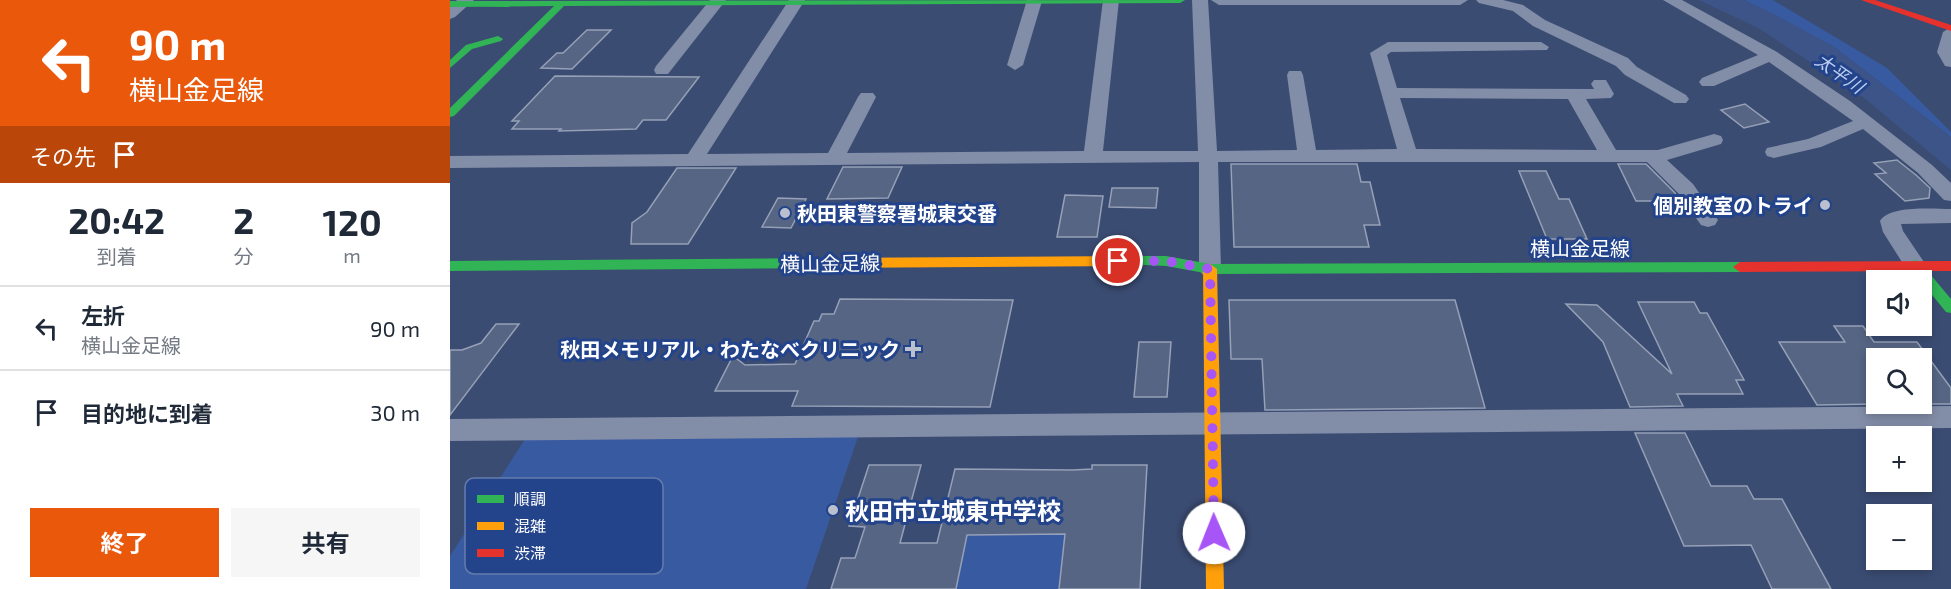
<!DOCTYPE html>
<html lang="ja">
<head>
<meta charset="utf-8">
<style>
  body { margin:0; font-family:"Exo 2","Noto Sans JP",sans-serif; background:#f6f6f7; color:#1f2937; height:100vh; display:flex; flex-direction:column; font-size:22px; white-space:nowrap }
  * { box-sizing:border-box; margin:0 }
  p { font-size:20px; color:#747a83 }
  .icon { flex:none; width:33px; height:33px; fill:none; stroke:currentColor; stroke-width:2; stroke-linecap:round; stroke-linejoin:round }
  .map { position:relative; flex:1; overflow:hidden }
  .drawer { display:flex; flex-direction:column; background:#fff; width:450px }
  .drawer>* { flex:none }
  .hud { background:#ea580c; color:#fff; overflow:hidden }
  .buttons { position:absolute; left:1416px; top:270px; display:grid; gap:12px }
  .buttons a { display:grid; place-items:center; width:66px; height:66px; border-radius:0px; background:#fff; box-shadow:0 3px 9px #0003; font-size:30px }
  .pin { position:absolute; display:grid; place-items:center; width:51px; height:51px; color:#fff; margin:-26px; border:3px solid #fff; border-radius:50%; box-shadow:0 2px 6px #0007 }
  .me { position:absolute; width:66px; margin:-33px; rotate:359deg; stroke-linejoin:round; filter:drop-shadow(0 0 4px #0008) }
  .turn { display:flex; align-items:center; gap:21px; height:126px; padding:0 30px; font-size:27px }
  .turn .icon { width:78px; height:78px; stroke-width:2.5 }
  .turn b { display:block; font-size:42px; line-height:51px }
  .then { display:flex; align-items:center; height:57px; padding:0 30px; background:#0003; gap:12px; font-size:22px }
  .eta { display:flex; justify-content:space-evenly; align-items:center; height:102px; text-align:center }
  .eta b { font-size:36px; font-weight:700; line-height:42px }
  .button { display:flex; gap:12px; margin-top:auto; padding:12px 30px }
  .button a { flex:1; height:69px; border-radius:0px; background:#ea580c; color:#fff; font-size:24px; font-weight:700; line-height:69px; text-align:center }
  .button a+a { background:#f6f6f7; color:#1f2937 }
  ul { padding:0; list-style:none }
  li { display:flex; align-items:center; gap:18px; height:84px; padding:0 30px; border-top:2px solid #e0e1e3 }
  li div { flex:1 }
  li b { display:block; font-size:22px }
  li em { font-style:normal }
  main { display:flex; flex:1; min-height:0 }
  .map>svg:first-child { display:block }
  .green { fill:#385aa1 }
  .water { fill:#3c5487 }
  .building { fill:#566584; stroke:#96a0b6; stroke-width:1.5 }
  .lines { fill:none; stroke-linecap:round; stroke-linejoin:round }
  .street { fill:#828da7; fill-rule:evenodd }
  .fast { fill:#30b455; fill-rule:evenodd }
  .slow { fill:#ff9f0a; fill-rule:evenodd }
  .jam { fill:#e5322d; fill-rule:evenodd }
  .route { stroke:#a855f7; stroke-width:10; stroke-dasharray:0 18 }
  .poi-dot { fill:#bac0ce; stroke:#23448b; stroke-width:2 }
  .labels { text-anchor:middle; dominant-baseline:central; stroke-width:6; stroke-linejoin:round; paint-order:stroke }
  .far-water-label { font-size:18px; font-style:italic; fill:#bccff2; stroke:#23448b }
  .poi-label { font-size:20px; font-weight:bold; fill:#fff; stroke:#23448b; text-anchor:end }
  .street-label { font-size:20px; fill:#fff; stroke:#23448b }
  .near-poi-label { font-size:24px; font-weight:bold; fill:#fff; stroke:#23448b; text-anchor:start }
  .key { fill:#23448b; stroke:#657cae; stroke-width:1.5 }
  .key-label { font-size:16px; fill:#fff }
</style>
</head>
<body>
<main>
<section class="drawer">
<div class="hud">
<div class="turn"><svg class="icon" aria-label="left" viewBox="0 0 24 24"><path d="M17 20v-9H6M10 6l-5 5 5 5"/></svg><div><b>90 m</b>横山金足線</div></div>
<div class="then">その先<svg class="icon" aria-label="arrive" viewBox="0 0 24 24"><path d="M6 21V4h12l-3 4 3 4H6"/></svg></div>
</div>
<div class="eta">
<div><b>20:42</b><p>到着</p></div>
<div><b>2</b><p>分</p></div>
<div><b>120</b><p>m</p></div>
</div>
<ul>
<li><svg class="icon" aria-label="left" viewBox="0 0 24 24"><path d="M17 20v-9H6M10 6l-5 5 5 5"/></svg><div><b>左折</b><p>横山金足線</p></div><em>90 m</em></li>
<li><svg class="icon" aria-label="arrive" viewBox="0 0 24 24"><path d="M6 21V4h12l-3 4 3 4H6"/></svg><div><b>目的地に到着</b></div><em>30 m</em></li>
</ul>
<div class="button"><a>終了</a><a>共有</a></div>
</section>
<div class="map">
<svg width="1501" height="589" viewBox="0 0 1501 589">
  <rect width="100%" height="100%" fill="#3b4c73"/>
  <g class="green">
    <path d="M1294,0H1323L1437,68L1501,132V137L1384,47Z"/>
    <path d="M409,434L356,589H0V556L77,436Z"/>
    <path d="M615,534L609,589H506L512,559L509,535Z"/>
  </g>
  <path class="water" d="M1249,0H1294L1322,13L1384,47L1501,137V170L1413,97L1310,29Z"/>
  <g class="building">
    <path d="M137,30H161L122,69L91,68L107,53H113Z"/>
    <path d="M105,76L249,77L216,120H193L186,129L109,131L111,129H62L69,121H62Z"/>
    <path d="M1295,104L1319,122L1294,128L1271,110Z"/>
    <path d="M1447,160L1466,175L1480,188L1479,198L1455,201L1425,174L1436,173L1424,163Z"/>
    <path d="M781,164H907L911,182H920L930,225H914L919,247H784Z"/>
    <path d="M1168,164H1196L1225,193L1229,201H1221L1224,207L1205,206L1202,201H1186Z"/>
    <path d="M393,167H452L438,198L377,199Z"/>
    <path d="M227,168H286L238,244H181L182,223L197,212Z"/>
    <path d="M1069,171H1096L1109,199H1119L1137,239H1097Z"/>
    <path d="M662,188H708L706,208L659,207Z"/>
    <path d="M615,195L653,196L647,237H607Z"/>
    <path d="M328,198L356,199L341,228L312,227Z"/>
    <path d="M390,299L563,300L540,407L342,406L348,391H265L283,356L295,365L345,364L364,321H369L372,314H384Z"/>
    <path d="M779,300H1005L1035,408L815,410L812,359H781Z"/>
    <path d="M1188,302H1244L1250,313H1257L1294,380H1286L1293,394H1227L1233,406L1180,407L1153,342L1116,304L1147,305L1222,374Z"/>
    <path d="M46,324H69L0,415V350H12L31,343Z"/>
    <path d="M1384,326H1413L1424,342H1467L1501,388V404H1472V358H1426V404L1367,405L1329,342H1395Z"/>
    <path d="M689,342H721L717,397H684Z"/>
    <path d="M1185,433H1235L1261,486H1297L1304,499H1332L1381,589H1322L1301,545L1234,546Z"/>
    <path d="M419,465H471L450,543H487L505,469L623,470L642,469V465H697L690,589H609L615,534L517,535L506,589H381L391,558H405L415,527L399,526Z"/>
  </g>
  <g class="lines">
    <g class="street">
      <path d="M7,0H24L5,17L0,19V6Z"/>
      <path d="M260,0H276L218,74H206L204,70L206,66Z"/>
      <path d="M339,0H355L257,154L378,153L408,97L411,93H423L426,97L397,153L634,151L653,0H669L653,151H748L742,0H758L767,151L847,150L837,75L839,71H851L853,75L866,150L947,149L920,53L938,42H1091L1099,47L1097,50L941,52L937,55L947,88L1144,89L1141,84L1144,80H1156L1164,94L1161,98L1136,99L1166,150H1208L1264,134L1271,136L1273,140L1271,144L1217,160L1243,184L1268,220L1265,225L1258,227L1251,225L1229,194L1197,162H768L771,269L768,274L760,277L752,274L749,269V162L0,168V156L238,154ZM950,98L1118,99L1147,150L966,149Z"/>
      <path d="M577,0L592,1L573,65L565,70L557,65Z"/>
      <path d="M761,0H1018L1010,5H769Z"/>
      <path d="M1026,0H1053L1073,5L1095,20L1178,58L1187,67L1236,95L1239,99L1236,103H1224L1175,75L1166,66L1083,26L1063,11L1029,3Z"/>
      <path d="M1213,0H1232L1327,52L1400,101L1482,165L1501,183V201L1494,200L1468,173L1413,129L1371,147L1324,158L1317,156L1315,152L1317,148L1358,139L1403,121L1319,62L1264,86H1252L1249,82L1252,78L1308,55Z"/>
      <path d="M1501,27V67L1495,66L1487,52L1493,32Z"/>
      <path d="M1501,209V223L1451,224L1453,231L1476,265L1473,270L1465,273L1457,270L1433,232L1430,221C1440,205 1483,209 1501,209Z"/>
      <path d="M1501,406V428L0,441V419Z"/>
    </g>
    <g class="fast">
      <path d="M735,0L730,3L114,6L4,116L0,117V108L104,6L0,7V1Z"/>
      <path d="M48,36L53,39L51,41L22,49L0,68V60L16,45Z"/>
      <path d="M680,256H716L760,264L1290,262L1297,267L1290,272L760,274L716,266L675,264L674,261L675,258Z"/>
      <path d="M371,258L378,263L371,268L0,271V261Z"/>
      <path d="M1465,260L1470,262L1501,299V313L1496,312L1460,268L1458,265L1460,262Z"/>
    </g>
    <g class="slow">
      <path d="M680,256L686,261L680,266L371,268L364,263L371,258Z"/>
      <path d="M760,264L767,269L774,589H756L753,269Z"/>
    </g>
    <g class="jam">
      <path d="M1411,0H1425L1501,25V31Z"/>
      <path d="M1501,261V271L1290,272L1283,267L1290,262Z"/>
    </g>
  </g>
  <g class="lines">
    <path class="route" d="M668,261H716L760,269L764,533"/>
  </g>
  <g class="poi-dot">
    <circle cx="1375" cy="205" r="6"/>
    <circle cx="335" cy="213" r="6"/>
    <path d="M460 340h6v6h6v6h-6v6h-6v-6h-6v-6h6z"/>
    <circle cx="383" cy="510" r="6"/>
  </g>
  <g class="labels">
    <g class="far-water-label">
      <text transform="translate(1390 73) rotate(35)">太平川</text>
    </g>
    <g class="poi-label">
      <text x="1363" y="205">個別教室のトライ</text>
      <text x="347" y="213" text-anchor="start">秋田東警察署城東交番</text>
      <text x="450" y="349">秋田メモリアル・わたなべクリニック</text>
    </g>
    <g class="street-label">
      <text x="1130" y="248">横山金足線</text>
      <text transform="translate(380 263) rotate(-1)">横山金足線</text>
    </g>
    <g class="near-poi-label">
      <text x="395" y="510">秋田市立城東中学校</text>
    </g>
  </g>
  <rect x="15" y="478" width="198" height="96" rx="9" class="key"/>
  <rect x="27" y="495" width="27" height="8" fill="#30b455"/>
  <rect x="27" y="522" width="27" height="8" fill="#ff9f0a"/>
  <rect x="27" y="549" width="27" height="8" fill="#e5322d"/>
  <g class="key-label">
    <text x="64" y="505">順調</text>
    <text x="64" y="532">混雑</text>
    <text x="64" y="559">渋滞</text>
  </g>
</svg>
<div class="buttons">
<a><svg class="icon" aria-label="sound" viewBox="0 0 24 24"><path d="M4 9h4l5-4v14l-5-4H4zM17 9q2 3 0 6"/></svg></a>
<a><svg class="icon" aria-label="search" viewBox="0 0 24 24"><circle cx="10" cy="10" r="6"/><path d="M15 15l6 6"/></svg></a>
<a>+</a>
<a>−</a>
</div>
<div class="pin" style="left:668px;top:261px;background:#d93025"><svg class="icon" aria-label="arrive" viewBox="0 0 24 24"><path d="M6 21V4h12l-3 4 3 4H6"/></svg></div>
<svg class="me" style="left:764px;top:533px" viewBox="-20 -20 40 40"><circle r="19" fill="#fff"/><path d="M0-13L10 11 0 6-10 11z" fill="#a855f7"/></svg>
</div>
</main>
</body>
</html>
